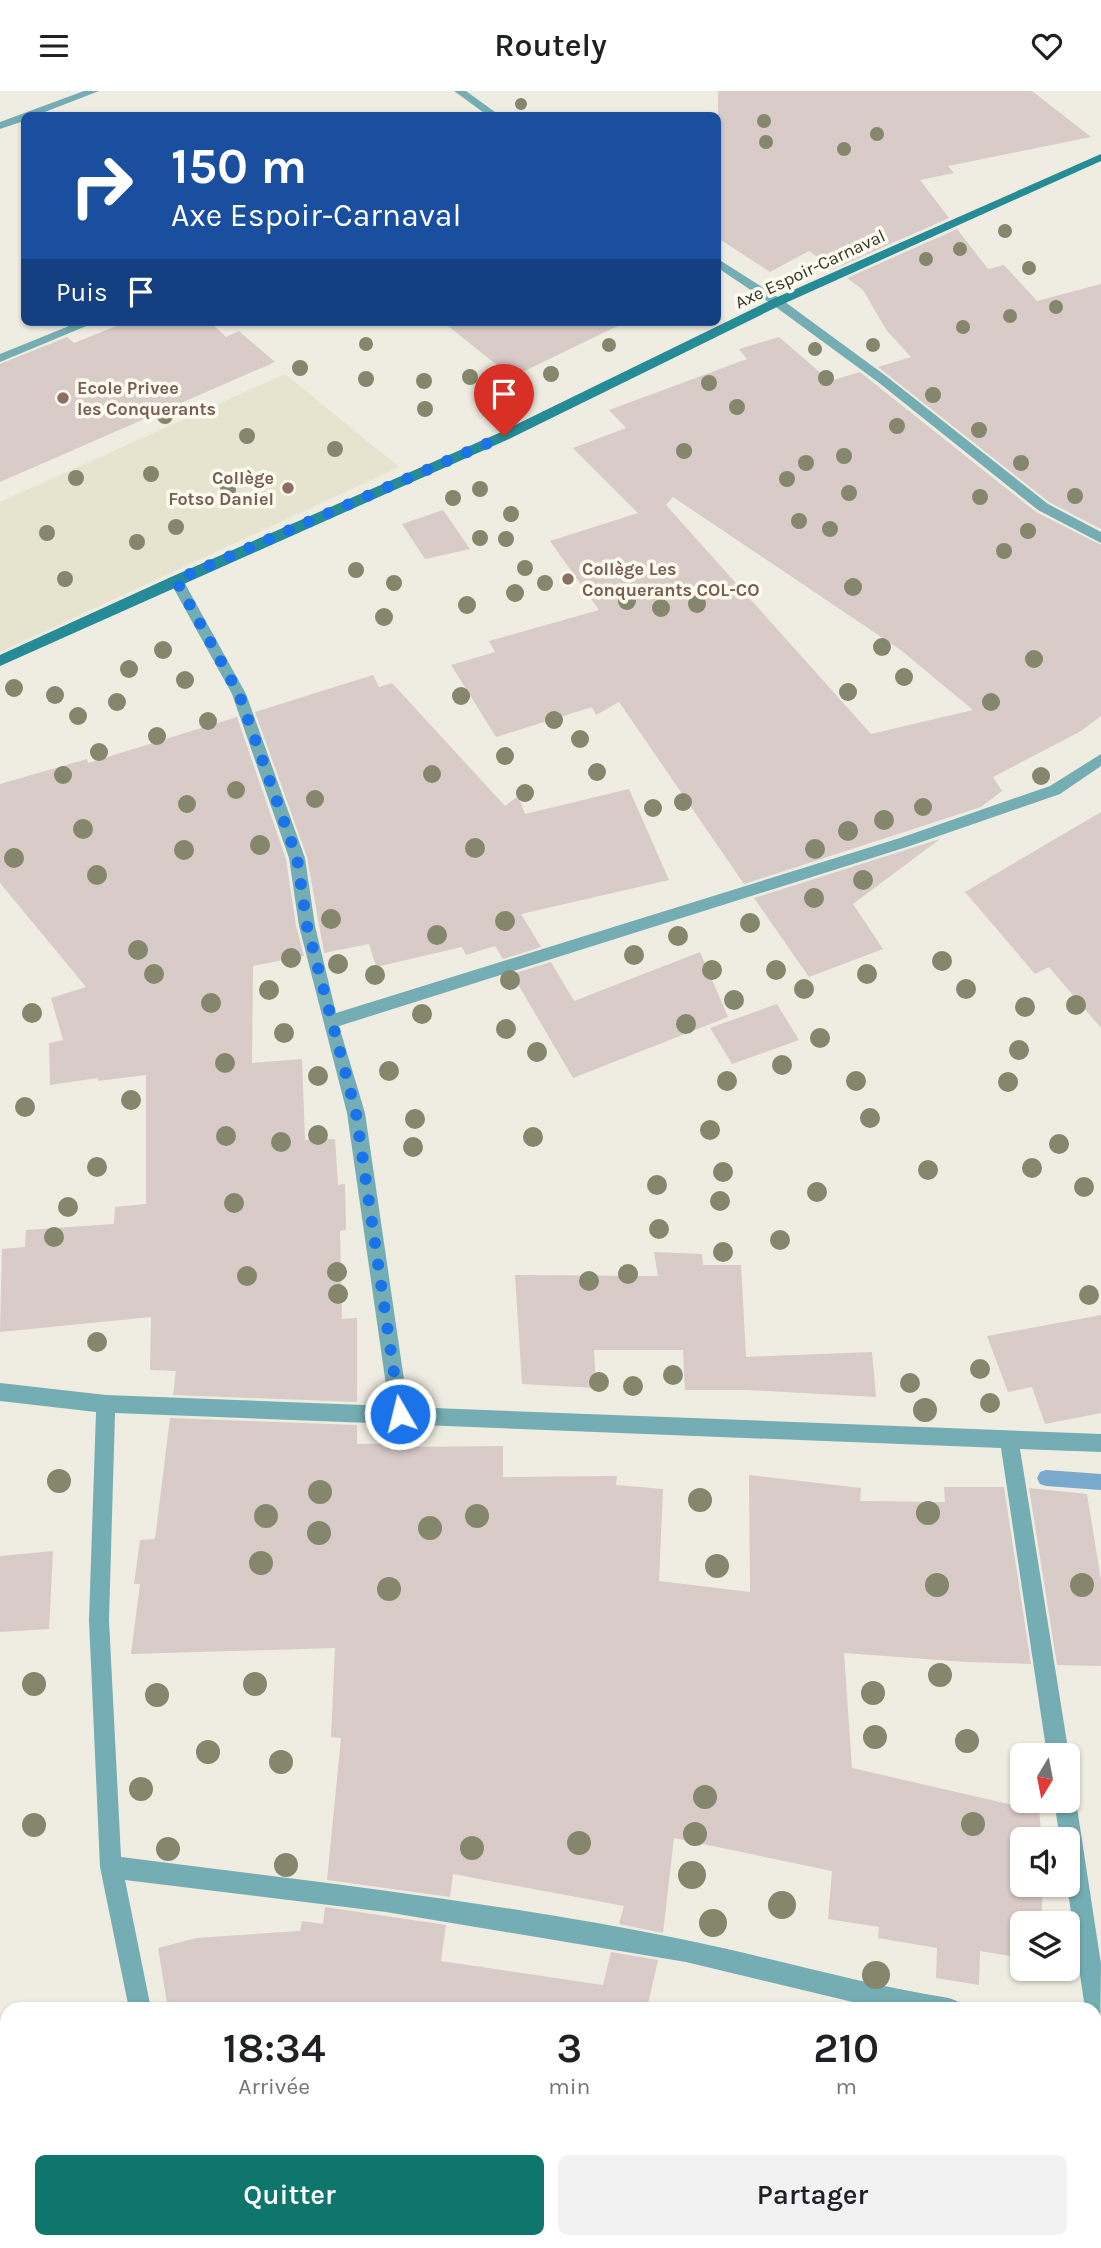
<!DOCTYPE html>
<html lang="fr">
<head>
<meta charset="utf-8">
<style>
  body { margin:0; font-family:Karla,sans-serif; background:#f2f2f2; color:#202124; height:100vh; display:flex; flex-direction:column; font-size:26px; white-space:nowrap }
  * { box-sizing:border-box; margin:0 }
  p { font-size:23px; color:#757577 }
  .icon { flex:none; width:38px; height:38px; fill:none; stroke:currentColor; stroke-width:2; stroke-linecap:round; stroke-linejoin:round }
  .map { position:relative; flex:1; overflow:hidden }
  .panel { position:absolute; left:0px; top:1911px; width:1102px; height:247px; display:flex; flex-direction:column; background:#fff; border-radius:21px 21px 0 0; box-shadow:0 2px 5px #0004 }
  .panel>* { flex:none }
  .top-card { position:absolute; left:21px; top:21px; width:700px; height:214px; border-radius:10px; box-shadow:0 2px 5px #0004; background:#1a4fa0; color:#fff; overflow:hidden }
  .needle { width:46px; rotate:190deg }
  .tools { position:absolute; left:1010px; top:1652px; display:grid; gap:14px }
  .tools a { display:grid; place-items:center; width:70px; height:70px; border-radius:10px; background:#fff; box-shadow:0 2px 5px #0004; font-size:35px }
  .pin { position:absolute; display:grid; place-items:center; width:60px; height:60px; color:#fff; margin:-72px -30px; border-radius:50% 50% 50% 0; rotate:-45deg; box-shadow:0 0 7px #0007 }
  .pin .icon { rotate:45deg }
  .me { position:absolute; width:77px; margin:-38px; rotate:352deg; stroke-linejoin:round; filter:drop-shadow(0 0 5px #0008) }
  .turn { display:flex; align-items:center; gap:24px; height:147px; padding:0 35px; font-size:32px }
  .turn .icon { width:91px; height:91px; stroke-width:2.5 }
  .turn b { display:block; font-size:49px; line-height:60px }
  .then { display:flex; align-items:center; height:66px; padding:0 35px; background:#0003; gap:14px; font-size:26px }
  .eta { display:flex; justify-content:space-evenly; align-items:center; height:119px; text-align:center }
  .eta b { font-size:42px; font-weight:600; line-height:49px }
  .button { display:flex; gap:14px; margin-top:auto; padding:14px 35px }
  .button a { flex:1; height:80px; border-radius:10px; background:#0f766e; color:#fff; font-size:28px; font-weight:600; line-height:80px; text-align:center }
  .button a+a { background:#f2f2f2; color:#202124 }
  header { display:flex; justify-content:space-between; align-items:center; height:91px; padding:0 35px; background:#fff; font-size:32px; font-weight:600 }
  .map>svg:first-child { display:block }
  .built { fill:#e6e3cf }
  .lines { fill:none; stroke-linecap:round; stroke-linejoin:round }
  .stream { fill:#79a9cd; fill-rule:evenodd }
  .building { fill:#d9cbc7; fill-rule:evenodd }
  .street { fill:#74adb3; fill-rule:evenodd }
  .secondary { fill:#258c97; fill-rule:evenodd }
  .tree { fill:#84876b }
  .route { stroke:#1a73e8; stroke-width:12; stroke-dasharray:0 21.6 }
  .education-dot { fill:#8d6e63; stroke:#fdfbee; stroke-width:2.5 }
  .labels { text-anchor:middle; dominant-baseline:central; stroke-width:7; stroke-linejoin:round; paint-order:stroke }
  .far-street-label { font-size:18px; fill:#34332e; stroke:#fdfbee }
  .far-education-label { font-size:18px; font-weight:bold; fill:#785e54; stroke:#fdfbee; text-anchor:start }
</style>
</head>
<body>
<header><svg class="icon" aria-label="menu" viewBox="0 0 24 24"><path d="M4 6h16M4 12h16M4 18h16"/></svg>Routely<svg class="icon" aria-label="heart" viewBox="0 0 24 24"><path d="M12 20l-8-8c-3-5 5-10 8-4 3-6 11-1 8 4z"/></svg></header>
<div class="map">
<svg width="1101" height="2157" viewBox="0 0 1101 2157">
  <rect width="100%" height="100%" fill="#efede1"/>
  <path class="built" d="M285,283L399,376L0,561V411Z"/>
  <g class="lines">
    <path class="stream" d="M1046,1379L1101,1383V1399L1046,1395L1040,1393L1037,1387L1040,1381Z"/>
  </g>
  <g class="building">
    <path d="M718,0H1032L1091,46L948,75L954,82L920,89L949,127L834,178L809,160L770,181L718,147Z"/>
    <path d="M957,138L988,178L1004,174L1037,210L1101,193V438L1049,411L878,276L911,266L887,240L863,199L847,187Z"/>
    <path d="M126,231H210L226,246L239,240L275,271L0,391V273L67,246L74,252Z"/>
    <path d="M443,231H626L512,286Z"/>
    <path d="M779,246L830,290L860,281L1036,421L1101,454V625L1081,640L993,686L1002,700L981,716L744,793L619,611L596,624L592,616L496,646L451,574L495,561L489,550L599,519L550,450L638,422L573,357L626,337L609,319L747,268L739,258ZM673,406L902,560L973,619L871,643L666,414Z"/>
    <path d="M443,419L470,458L425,468L402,433Z"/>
    <path d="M373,584L379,596L392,592L505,715L518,705L525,723L629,698L669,789L521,823L541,856L503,868L495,855L466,864L462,856L376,876L369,853L324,862L307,766L255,621Z"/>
    <path d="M237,626L286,768L296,835L304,865L253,875L252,972L302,968L305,1049L335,1048L338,1094L345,1093L346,1139L340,1140L342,1228L357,1227V1311L173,1304L176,1280L150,1279L151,1226L0,1241L2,1158L25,1156L26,1139L114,1133L115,1116L146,1113V984L98,990V987L50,994L49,952L63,949L51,907L86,896L0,792V693L87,668L88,672Z"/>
    <path d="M1101,721V937L1049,876L1035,883L965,801Z"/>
    <path d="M940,748L853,813L883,858L809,886L754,807Z"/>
    <path d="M700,861L728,926L573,987L512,883L551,871L574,910Z"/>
    <path d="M777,913L799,949L732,973L710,937Z"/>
    <path d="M654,1161L702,1163L703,1174H741L746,1266L872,1261L876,1306L747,1299H685L683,1259H594L596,1297L522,1293L515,1184L658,1185Z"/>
    <path d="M1101,1224V1322L1045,1333L1032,1296L1008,1301L987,1245Z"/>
    <path d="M170,1327L357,1334V1353L408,1352V1356L503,1355V1386L617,1385L616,1394L663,1398L659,1490L750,1501L749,1384L861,1397L860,1410L945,1411L944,1396H1004L1031,1573L966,1571L844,1562L852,1677L1039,1720L1042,1748H1022V1794H1042V1832H1022V1867L980,1860L979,1894L936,1887L937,1857L878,1847L879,1836L828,1828L832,1780L674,1747L663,1842L619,1833L624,1815L453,1783L450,1806L327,1789L341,1647L331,1646L335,1557L131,1563L140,1493H134L140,1449L155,1448Z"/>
    <path d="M1029,1397L1087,1403L1101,1489V1575L1057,1574Z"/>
    <path d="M53,1460L49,1538L0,1541V1465Z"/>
    <path d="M325,1816L446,1834L441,1870L603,1894L611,1861L658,1869L647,1918H168L158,1857L196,1847L300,1840L302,1830L323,1833Z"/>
  </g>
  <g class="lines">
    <g class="street">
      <path d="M84,0H99L37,24H24V30L0,38V31Z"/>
      <path d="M454,0H466L499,24H487Z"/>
      <path d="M718,168L781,208L886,285L1048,413L1101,441V452L1038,419L878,291L773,214L718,177Z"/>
      <path d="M79,231H96L0,271V263Z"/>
      <path d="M176,484L183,489L246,603L305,767L315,835L336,922L900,747L1050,695L1101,663V675L1060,703L910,755L339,935L365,1022L408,1316L1101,1343V1361L1020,1358L1069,1664L1068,1667V1664H1047L1001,1357L115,1322L109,1529L121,1766C309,1790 500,1811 686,1849C774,1867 860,1893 949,1907L957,1910L960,1918H882L686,1871L386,1821L125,1789L151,1918H129L100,1776L89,1529L96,1321L0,1310V1292L106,1304L389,1315L347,1022L299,835L289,767L232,603L169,489Z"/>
      <path d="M1068,1700L1073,1702L1076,1710L1101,1873L1100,1951L1096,1950V1918H1085L1067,1794L1068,1748H1060L1054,1710H1068Z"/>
      <path d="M176,2151H200L201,2157H177Z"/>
    </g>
    <path class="secondary" d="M1101,63V70L781,214L509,348L0,575V564L171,486L499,342L773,208Z"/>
  </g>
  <g class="tree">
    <circle cx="521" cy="13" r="6"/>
    <circle cx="764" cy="30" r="7"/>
    <circle cx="877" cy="43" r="7"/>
    <circle cx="766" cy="51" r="7"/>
    <circle cx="844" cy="58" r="7"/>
    <circle cx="1005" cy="140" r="7"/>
    <circle cx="960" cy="158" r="7"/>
    <circle cx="926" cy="168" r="7"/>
    <circle cx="1029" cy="177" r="7"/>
    <circle cx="1056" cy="216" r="7"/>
    <circle cx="1010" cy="225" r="7"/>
    <circle cx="963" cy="236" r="7"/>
    <circle cx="366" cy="253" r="7"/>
    <circle cx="609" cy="254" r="7"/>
    <circle cx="873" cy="254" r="7"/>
    <circle cx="815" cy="258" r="7"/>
    <circle cx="300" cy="277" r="8"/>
    <circle cx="551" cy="283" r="8"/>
    <circle cx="470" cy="286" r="8"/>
    <circle cx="826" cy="287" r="8"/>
    <circle cx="366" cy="288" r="8"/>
    <circle cx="424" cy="290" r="8"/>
    <circle cx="709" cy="292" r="8"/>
    <circle cx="933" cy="304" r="8"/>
    <circle cx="737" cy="316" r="8"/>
    <circle cx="425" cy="318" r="8"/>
    <circle cx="165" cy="325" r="8"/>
    <circle cx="897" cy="335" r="8"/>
    <circle cx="979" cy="339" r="8"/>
    <circle cx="247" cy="345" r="8"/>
    <circle cx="335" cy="358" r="8"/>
    <circle cx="684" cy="360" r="8"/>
    <circle cx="844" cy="365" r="8"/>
    <circle cx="806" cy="372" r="8"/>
    <circle cx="1021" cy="372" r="8"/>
    <circle cx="151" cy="383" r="8"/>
    <circle cx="76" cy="387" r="8"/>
    <circle cx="787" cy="388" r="8"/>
    <circle cx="480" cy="398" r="8"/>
    <circle cx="228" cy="399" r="8"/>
    <circle cx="849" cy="402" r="8"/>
    <circle cx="1075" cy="405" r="8"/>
    <circle cx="980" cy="406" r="8"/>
    <circle cx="453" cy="407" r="8"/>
    <circle cx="511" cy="423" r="8"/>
    <circle cx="799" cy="430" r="8"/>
    <circle cx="176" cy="436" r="8"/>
    <circle cx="830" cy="438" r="8"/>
    <circle cx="1028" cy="440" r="8"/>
    <circle cx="47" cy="442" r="8"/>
    <circle cx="480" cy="447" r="8"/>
    <circle cx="506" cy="448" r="8"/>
    <circle cx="137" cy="451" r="8"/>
    <circle cx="1004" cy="460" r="8"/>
    <circle cx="525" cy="477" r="8"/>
    <circle cx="356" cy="479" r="8"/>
    <circle cx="65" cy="488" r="8"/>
    <circle cx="394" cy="492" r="8"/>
    <circle cx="545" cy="492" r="8"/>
    <circle cx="853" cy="496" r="9"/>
    <circle cx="515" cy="502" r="9"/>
    <circle cx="627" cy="510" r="9"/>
    <circle cx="697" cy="513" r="9"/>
    <circle cx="467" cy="514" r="9"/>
    <circle cx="661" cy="517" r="9"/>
    <circle cx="384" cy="526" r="9"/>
    <circle cx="882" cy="556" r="9"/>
    <circle cx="163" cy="559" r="9"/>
    <circle cx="1034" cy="568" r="9"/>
    <circle cx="129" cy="578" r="9"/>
    <circle cx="904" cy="586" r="9"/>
    <circle cx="185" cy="589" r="9"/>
    <circle cx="14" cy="597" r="9"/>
    <circle cx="848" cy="601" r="9"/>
    <circle cx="55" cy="604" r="9"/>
    <circle cx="461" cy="605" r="9"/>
    <circle cx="117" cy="611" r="9"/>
    <circle cx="991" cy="611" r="9"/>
    <circle cx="78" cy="625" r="9"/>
    <circle cx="554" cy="629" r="9"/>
    <circle cx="208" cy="630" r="9"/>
    <circle cx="157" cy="645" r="9"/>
    <circle cx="580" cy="648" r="9"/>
    <circle cx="99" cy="661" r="9"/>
    <circle cx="505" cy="665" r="9"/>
    <circle cx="597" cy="681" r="9"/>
    <circle cx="432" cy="683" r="9"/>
    <circle cx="63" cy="684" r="9"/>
    <circle cx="1041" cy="685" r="9"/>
    <circle cx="236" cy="699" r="9"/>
    <circle cx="525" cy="702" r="9"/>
    <circle cx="315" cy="708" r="9"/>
    <circle cx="683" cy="711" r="9"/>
    <circle cx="187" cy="713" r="9"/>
    <circle cx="923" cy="716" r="9"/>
    <circle cx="653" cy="717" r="9"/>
    <circle cx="884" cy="729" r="10"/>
    <circle cx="83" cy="738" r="10"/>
    <circle cx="848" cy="740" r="10"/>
    <circle cx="260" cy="754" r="10"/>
    <circle cx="475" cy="757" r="10"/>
    <circle cx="815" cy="758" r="10"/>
    <circle cx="184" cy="759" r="10"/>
    <circle cx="14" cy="767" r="10"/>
    <circle cx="97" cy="784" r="10"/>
    <circle cx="863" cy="789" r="10"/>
    <circle cx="814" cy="807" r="10"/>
    <circle cx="331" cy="828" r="10"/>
    <circle cx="505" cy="830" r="10"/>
    <circle cx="750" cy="832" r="10"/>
    <circle cx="437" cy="844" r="10"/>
    <circle cx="678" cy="845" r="10"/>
    <circle cx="138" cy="859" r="10"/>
    <circle cx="634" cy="864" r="10"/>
    <circle cx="291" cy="867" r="10"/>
    <circle cx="942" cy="870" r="10"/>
    <circle cx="338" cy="873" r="10"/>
    <circle cx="712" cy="879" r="10"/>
    <circle cx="776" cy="879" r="10"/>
    <circle cx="154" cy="883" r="10"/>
    <circle cx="867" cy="883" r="10"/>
    <circle cx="375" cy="884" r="10"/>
    <circle cx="510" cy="889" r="10"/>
    <circle cx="804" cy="898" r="10"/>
    <circle cx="966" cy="898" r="10"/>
    <circle cx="269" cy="899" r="10"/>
    <circle cx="734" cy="909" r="10"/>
    <circle cx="211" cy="912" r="10"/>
    <circle cx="1076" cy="914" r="10"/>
    <circle cx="1025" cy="916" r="10"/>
    <circle cx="32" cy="922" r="10"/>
    <circle cx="422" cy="923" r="10"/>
    <circle cx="686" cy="933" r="10"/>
    <circle cx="506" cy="938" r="10"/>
    <circle cx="284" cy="942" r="10"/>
    <circle cx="820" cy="947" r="10"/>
    <circle cx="1019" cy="959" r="10"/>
    <circle cx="537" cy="961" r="10"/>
    <circle cx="225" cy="972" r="10"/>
    <circle cx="782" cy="974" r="10"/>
    <circle cx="389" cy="980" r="10"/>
    <circle cx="318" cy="985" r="10"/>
    <circle cx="727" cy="990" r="10"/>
    <circle cx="856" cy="990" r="10"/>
    <circle cx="1008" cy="991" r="10"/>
    <circle cx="131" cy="1009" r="10"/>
    <circle cx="25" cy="1016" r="10"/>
    <circle cx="870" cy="1027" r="10"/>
    <circle cx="415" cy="1028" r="10"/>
    <circle cx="710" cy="1039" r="10"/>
    <circle cx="318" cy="1044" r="10"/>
    <circle cx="226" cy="1045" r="10"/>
    <circle cx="533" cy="1046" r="10"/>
    <circle cx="281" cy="1051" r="10"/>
    <circle cx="1059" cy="1053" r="10"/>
    <circle cx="413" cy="1056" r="10"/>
    <circle cx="97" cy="1076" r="10"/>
    <circle cx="1032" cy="1077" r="10"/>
    <circle cx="928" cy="1079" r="10"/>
    <circle cx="723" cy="1081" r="10"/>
    <circle cx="657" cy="1094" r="10"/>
    <circle cx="1084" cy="1096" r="10"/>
    <circle cx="817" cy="1101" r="10"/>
    <circle cx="720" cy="1110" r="10"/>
    <circle cx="234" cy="1112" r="10"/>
    <circle cx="68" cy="1116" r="10"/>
    <circle cx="659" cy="1138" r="10"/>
    <circle cx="54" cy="1146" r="10"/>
    <circle cx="780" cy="1149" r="10"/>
    <circle cx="723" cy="1161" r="10"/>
    <circle cx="337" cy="1181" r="10"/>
    <circle cx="628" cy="1183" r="10"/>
    <circle cx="247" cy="1185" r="10"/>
    <circle cx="589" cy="1190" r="10"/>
    <circle cx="338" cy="1203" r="10"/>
    <circle cx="1089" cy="1204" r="10"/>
    <circle cx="97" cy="1251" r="10"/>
    <circle cx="980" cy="1278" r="10"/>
    <circle cx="673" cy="1284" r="10"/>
    <circle cx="599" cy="1291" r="10"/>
    <circle cx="910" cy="1292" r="10"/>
    <circle cx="633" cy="1295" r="10"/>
    <circle cx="990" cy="1312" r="10"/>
    <circle cx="925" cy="1319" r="12"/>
    <circle cx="59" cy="1390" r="12"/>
    <circle cx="320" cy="1401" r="12"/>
    <circle cx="700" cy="1409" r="12"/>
    <circle cx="928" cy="1422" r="12"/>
    <circle cx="266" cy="1425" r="12"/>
    <circle cx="477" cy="1425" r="12"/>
    <circle cx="430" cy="1437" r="12"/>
    <circle cx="319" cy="1442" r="12"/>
    <circle cx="261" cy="1472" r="12"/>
    <circle cx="717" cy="1475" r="12"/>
    <circle cx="937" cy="1494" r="12"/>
    <circle cx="1082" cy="1494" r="12"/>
    <circle cx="389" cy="1498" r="12"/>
    <circle cx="940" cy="1584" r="12"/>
    <circle cx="34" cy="1593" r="12"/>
    <circle cx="255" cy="1593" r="12"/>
    <circle cx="873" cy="1602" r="12"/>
    <circle cx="157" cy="1604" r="12"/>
    <circle cx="875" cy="1646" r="12"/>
    <circle cx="967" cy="1650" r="12"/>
    <circle cx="208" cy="1661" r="12"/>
    <circle cx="281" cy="1671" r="12"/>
    <circle cx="141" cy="1698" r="12"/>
    <circle cx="705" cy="1706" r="12"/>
    <circle cx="973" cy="1733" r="12"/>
    <circle cx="34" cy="1734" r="12"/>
    <circle cx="695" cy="1743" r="12"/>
    <circle cx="579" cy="1752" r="12"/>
    <circle cx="472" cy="1757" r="12"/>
    <circle cx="168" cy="1758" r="12"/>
    <circle cx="286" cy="1774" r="12"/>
    <circle cx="692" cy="1784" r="14"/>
    <circle cx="782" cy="1814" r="14"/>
    <circle cx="713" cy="1832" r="14"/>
    <circle cx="876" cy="1884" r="14"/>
  </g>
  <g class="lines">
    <path class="route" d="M400,1323L356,1022L307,835L297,767L239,603L176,489L504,345"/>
  </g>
  <g class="education-dot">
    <circle cx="63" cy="307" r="7"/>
    <circle cx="288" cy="397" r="7"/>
    <circle cx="568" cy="488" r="7"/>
  </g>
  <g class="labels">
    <g class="far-street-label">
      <text transform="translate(810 178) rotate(-25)">Axe Espoir-Carnaval</text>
    </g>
    <g class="far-education-label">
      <text x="77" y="297">Ecole Privee<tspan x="77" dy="21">les Conquerants</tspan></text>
      <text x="274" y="387" text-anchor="end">Collège<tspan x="274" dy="21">Fotso Daniel</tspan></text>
      <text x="582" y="478">Collège Les<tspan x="582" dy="21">Conquerants COL-CO</tspan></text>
    </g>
  </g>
</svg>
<div class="tools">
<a><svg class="needle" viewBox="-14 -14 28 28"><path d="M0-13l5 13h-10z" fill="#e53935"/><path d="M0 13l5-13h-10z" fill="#757577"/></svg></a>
<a><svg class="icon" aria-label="sound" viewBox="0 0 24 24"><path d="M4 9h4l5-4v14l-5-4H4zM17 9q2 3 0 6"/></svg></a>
<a><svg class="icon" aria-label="layers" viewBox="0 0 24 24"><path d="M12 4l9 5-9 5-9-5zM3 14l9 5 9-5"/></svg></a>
</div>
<div class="pin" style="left:504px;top:345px;background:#d93025"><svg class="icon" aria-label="arrive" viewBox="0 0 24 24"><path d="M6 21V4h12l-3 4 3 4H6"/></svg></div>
<svg class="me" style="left:400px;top:1323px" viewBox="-20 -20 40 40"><circle r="17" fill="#1a73e8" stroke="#fff" stroke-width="3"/><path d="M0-11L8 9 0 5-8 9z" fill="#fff"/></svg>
<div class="top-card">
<div class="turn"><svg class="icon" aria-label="right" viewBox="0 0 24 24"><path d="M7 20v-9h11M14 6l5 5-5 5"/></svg><div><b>150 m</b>Axe Espoir-Carnaval</div></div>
<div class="then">Puis<svg class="icon" aria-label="arrive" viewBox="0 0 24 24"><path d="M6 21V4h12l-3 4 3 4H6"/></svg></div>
</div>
<section class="panel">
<div class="eta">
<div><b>18:34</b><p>Arrivée</p></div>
<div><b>3</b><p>min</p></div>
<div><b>210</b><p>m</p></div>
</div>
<div class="button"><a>Quitter</a><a>Partager</a></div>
</section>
</div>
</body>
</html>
